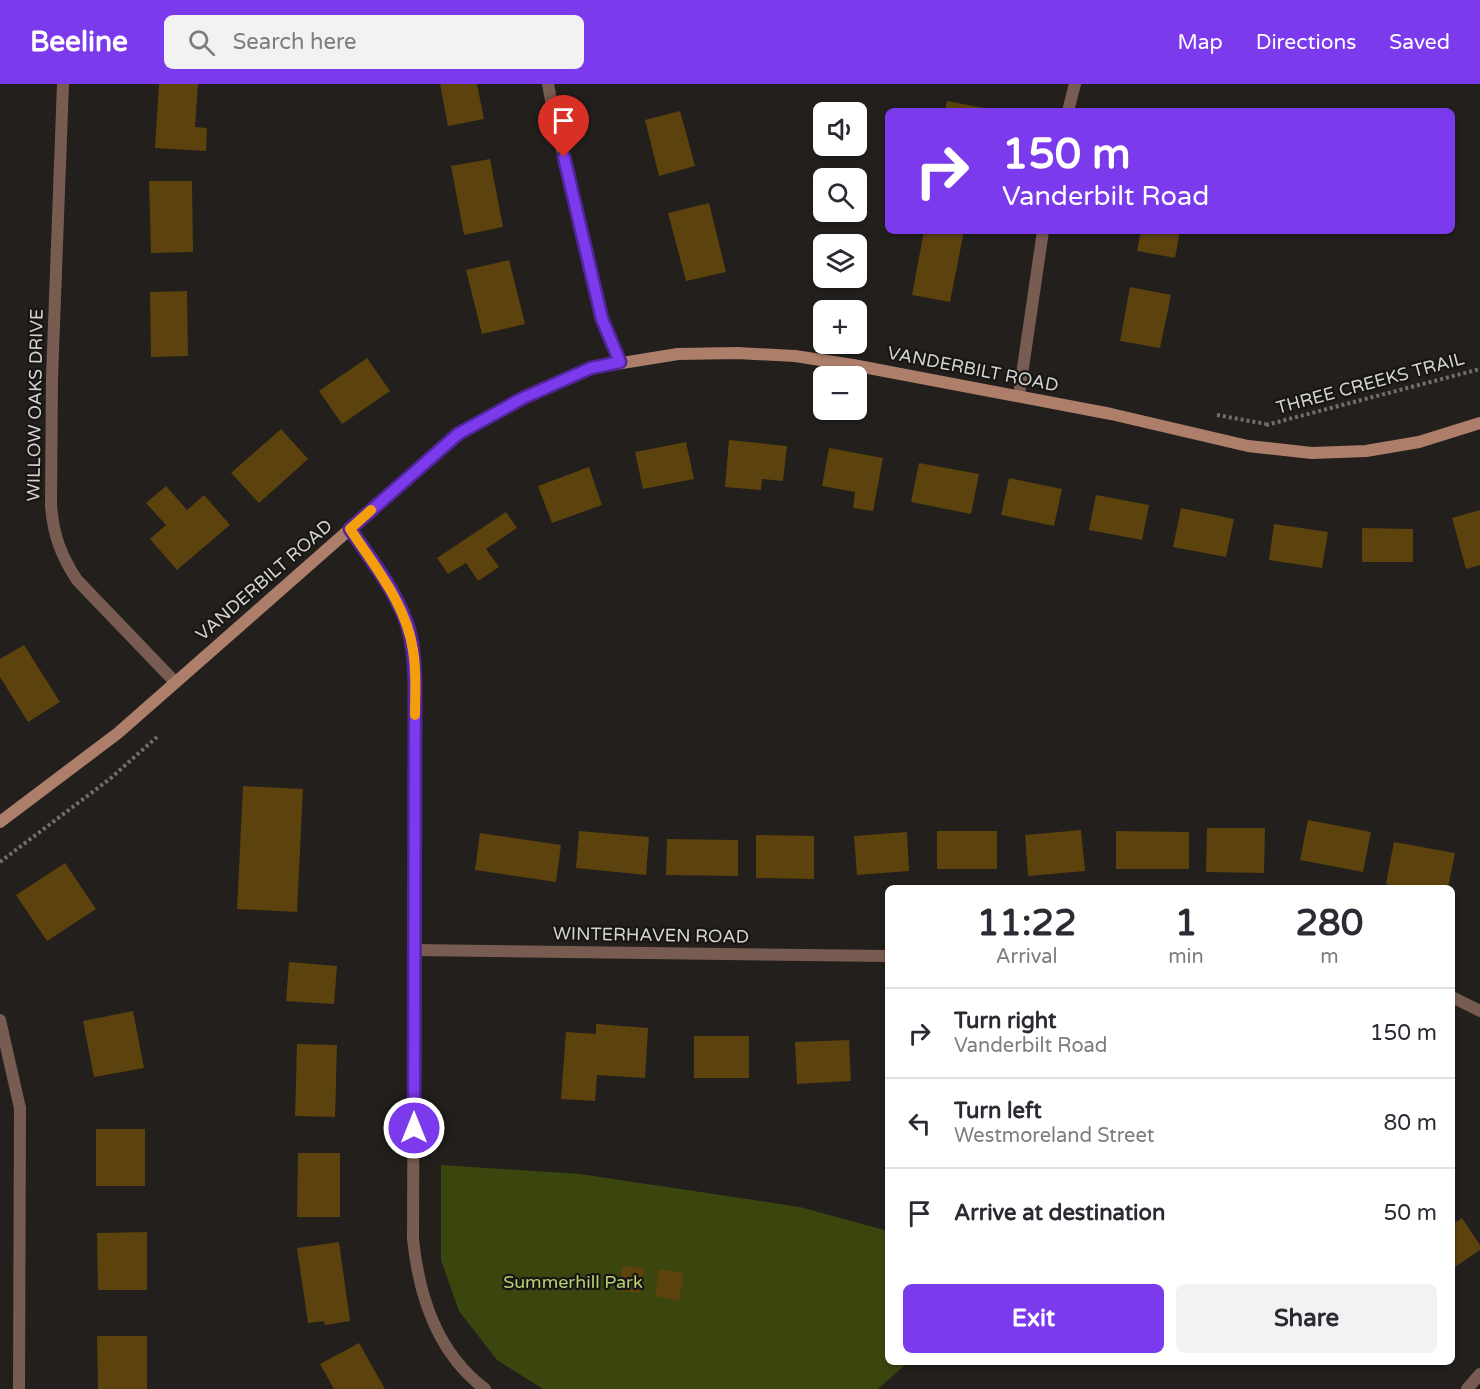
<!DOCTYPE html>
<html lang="en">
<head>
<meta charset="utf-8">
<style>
  body { margin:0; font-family:"Varela Round",sans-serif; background:#f2f2f3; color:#2b2b33; height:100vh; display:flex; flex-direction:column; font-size:22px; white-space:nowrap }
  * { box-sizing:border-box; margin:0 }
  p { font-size:20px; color:#7c7c81 }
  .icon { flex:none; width:33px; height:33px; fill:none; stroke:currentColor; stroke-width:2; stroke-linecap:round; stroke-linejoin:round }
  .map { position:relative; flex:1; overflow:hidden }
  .details { position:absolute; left:885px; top:801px; width:570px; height:480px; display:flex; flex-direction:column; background:#fff; border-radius:9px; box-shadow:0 2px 4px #0004 }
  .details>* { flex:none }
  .guide { position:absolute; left:885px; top:24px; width:570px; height:126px; border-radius:9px; box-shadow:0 2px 4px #0004; background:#7c3aed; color:#fff; overflow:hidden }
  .fabs { position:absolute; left:813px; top:18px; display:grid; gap:12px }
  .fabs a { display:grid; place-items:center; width:54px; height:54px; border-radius:9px; background:#fff; box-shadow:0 2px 4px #0004; font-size:30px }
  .pin { position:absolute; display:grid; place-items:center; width:51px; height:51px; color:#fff; margin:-62px -26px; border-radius:50% 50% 50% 0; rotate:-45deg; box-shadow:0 0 6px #0007 }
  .pin .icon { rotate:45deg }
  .me { position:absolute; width:66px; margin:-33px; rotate:0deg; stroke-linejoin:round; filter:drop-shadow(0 0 4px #0008) }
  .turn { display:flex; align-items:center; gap:21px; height:126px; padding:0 18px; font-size:27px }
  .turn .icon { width:78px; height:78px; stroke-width:2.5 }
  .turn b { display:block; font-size:42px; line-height:51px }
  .eta { display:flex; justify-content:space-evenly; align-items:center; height:102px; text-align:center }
  .eta b { font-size:36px; font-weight:800; line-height:42px }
  .cta { display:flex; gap:12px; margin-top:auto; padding:12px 18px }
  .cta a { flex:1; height:69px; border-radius:9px; background:#7c3aed; color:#fff; font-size:24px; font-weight:800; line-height:69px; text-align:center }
  .cta a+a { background:#f2f2f3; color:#2b2b33 }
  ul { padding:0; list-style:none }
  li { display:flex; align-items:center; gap:18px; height:90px; padding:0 18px; border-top:2px solid #e1e1e2 }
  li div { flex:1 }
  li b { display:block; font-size:22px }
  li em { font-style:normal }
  header { display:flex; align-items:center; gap:36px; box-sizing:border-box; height:84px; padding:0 30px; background:#7c3aed; color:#fff }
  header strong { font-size:28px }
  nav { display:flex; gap:33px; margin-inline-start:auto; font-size:21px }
  .search { width:420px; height:54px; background:#f2f2f3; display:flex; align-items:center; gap:15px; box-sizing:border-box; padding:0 21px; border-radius:9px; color:#7c7c81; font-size:22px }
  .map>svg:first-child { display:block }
  .green { fill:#3a460e }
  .building { fill:#5c420c }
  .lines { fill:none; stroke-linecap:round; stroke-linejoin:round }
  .path { stroke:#716f6c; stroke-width:4; stroke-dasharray:3 3; stroke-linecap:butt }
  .street { stroke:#795c51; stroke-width:12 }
  .secondary { stroke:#ad7f6b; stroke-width:12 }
  .route-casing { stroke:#51269a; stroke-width:15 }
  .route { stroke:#7c3aed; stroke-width:10 }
  .slow { stroke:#f59e0b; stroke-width:10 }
  .labels { text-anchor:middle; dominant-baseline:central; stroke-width:4.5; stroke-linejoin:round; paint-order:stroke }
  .street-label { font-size:18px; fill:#d4d3d0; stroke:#181613 }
  .park-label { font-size:18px; fill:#b7d071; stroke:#181613 }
</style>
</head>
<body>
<header>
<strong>Beeline</strong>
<div class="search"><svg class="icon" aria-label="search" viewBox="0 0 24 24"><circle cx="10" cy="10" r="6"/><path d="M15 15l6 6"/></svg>Search here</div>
<nav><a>Map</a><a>Directions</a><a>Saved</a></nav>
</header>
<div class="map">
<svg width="1480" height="1305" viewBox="0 0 1480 1305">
  <rect width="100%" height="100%" fill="#221f1c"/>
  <path class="green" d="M441,1081L580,1090L800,1123L888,1147V1278H908L878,1305H543L497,1276L459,1227L441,1176Z"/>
  <g class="building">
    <path d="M159,0H198L195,43L207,44L206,67L155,64Z"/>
    <path d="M440,0H477L484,35L448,42Z"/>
    <path d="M947,17L989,25L988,27H945Z"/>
    <path d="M680,27L695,82L659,92L645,36Z"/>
    <path d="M490,75L503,143L464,151L451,82Z"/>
    <path d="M149,97H192L193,168L151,169Z"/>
    <path d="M709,119L726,188L686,197L668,129Z"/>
    <path d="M924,147H964L950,218L912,211Z"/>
    <path d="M1141,147H1180L1175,174L1137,167Z"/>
    <path d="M509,176L525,240L482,250L466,186Z"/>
    <path d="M1130,203L1171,211L1160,264L1120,257Z"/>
    <path d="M187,207L188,272L151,273L150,208Z"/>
    <path d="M367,274L390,307L342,340L319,307Z"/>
    <path d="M281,345L308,375L259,419L231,389Z"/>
    <path d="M729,356L787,362L783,397L762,395L761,406L725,403Z"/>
    <path d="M686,358L694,395L643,405L635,368Z"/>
    <path d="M829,364L883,374L873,427L853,424L855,408L822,402Z"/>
    <path d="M919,379L979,390L971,430L911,418Z"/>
    <path d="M589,383L602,421L552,439L538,402Z"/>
    <path d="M1009,394L1062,405L1054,442L1001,431Z"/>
    <path d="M166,402L187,426L204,411L230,441L177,486L150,455L166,441L146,419Z"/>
    <path d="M1096,411L1149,421L1142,456L1089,446Z"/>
    <path d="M1181,424L1234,435L1226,473L1173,463Z"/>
    <path d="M1480,426V481L1466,485L1452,434Z"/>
    <path d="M506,428L517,444L486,465L499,483L478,497L466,479L448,490L437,474Z"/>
    <path d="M1274,440L1328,448L1322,484L1269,476Z"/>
    <path d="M1362,444L1413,445V478H1362Z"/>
    <path d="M24,561L60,618L28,638L0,593V575Z"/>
    <path d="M243,702L303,705L297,828L237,825Z"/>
    <path d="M1308,736L1371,748L1363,788L1300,776Z"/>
    <path d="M1207,744H1265L1264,789L1206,788Z"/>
    <path d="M1081,746L1085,787L1028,792L1025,751Z"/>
    <path d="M579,747L649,753L646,791L576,784Z"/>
    <rect x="937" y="747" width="60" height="38"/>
    <path d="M1116,747L1189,748V785H1116Z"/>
    <path d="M907,748L909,787L857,791L854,752Z"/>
    <path d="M480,749L561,761L556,798L475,786Z"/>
    <path d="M756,751L814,752V795L756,794Z"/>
    <path d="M667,755L738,756V792L666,791Z"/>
    <path d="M1394,758L1455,769L1448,804H1407L1386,800Z"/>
    <path d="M65,779L96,825L47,857L16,811Z"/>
    <path d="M289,878L337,882L334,920L286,917Z"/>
    <path d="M133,927L144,984L94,993L83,937Z"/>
    <path d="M596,940L648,944L645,994L597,991L595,1017L561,1015L566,948L596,950Z"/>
    <rect x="694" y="952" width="55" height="42"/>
    <path d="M849,956L851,997L797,1000L795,958Z"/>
    <path d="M297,960L337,961L335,1033L295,1032Z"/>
    <rect x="96" y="1045" width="49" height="57"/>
    <path d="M298,1069H340V1133H297Z"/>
    <path d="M1462,1134L1480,1161V1166L1452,1185V1141Z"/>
    <path d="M147,1148V1206H98L97,1149Z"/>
    <path d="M339,1158L350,1237L325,1241L324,1237L308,1239L297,1164Z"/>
    <path d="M622,1182L644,1184L641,1209L619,1207Z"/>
    <path d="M659,1185L684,1189L679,1217L655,1212Z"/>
    <path d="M97,1252H147V1305H98Z"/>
    <path d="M359,1259L385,1305H334L320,1280Z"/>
  </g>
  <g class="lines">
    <g class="path">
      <path d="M1217,331L1266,340"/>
      <path d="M1266,341L1480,285"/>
      <path d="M0,778L111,694L157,653"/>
    </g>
    <g class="street">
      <path d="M63,0L52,294L51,421C53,450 61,472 77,496L175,598"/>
      <path d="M548,0L553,27L602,235L620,278"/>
      <path d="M1068,27L1075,0"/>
      <path d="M1019,311L1043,147"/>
      <path d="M350,445C370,474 393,503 406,537C413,556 414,576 415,596L413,1155C419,1213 437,1269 485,1305"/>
      <path d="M414,866L888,872"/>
      <path d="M1452,913L1480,927"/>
      <path d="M0,936L20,1024L19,1305"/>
      <path d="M1467,1305L1480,1290"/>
    </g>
    <path class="secondary" d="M0,738L118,649L458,350L523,314L591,284L678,270L737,269L795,272L853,281L1111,330L1248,362L1312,369L1366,367L1419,358L1480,339"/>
  </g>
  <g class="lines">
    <defs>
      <path id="route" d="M414,1044L415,597C414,576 413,556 406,537C393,503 370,474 350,445L458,350L523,314L591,284L620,278L602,235L564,73"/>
    </defs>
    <use href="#route" class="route-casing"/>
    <use href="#route" class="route"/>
    <path class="slow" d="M371,426L350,445C375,483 406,520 413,566C417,587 415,610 415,631"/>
  </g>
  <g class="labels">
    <g class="street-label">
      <text transform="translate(973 285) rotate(11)">VANDERBILT ROAD</text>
      <text transform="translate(1370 299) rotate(-15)">THREE CREEKS TRAIL</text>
      <text transform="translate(35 321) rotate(-89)">WILLOW OAKS DRIVE</text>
      <text transform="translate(264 496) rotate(-41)">VANDERBILT ROAD</text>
      <text transform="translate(651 851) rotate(1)">WINTERHAVEN ROAD</text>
    </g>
    <g class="park-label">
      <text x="573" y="1198">Summerhill Park</text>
    </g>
  </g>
</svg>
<div class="fabs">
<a><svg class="icon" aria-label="sound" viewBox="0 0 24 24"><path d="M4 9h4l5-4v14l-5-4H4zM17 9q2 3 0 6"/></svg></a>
<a><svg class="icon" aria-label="search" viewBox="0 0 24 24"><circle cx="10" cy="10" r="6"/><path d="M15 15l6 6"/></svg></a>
<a><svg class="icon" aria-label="layers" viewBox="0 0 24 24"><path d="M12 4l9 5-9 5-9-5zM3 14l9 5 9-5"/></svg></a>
<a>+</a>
<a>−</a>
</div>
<div class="pin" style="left:564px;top:73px;background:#d93025"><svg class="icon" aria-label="arrive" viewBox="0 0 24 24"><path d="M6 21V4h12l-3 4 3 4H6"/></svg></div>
<svg class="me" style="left:414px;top:1044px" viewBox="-20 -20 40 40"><circle r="17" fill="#7c3aed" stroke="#fff" stroke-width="3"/><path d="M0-11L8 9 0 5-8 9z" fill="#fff"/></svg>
<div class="guide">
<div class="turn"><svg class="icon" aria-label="right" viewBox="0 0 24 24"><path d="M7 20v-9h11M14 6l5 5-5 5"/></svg><div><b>150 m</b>Vanderbilt Road</div></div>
</div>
<section class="details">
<div class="eta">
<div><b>11:22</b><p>Arrival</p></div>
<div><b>1</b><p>min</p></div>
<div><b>280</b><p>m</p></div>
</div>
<ul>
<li><svg class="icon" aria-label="right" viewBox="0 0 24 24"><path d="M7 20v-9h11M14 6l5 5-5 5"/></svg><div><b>Turn right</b><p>Vanderbilt Road</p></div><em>150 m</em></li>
<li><svg class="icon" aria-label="left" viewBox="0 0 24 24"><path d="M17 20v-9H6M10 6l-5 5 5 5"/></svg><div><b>Turn left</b><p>Westmoreland Street</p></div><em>80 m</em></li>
<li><svg class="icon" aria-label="arrive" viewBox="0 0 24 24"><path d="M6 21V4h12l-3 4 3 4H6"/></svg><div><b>Arrive at destination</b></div><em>50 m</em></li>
</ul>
<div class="cta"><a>Exit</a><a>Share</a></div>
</section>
</div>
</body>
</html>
